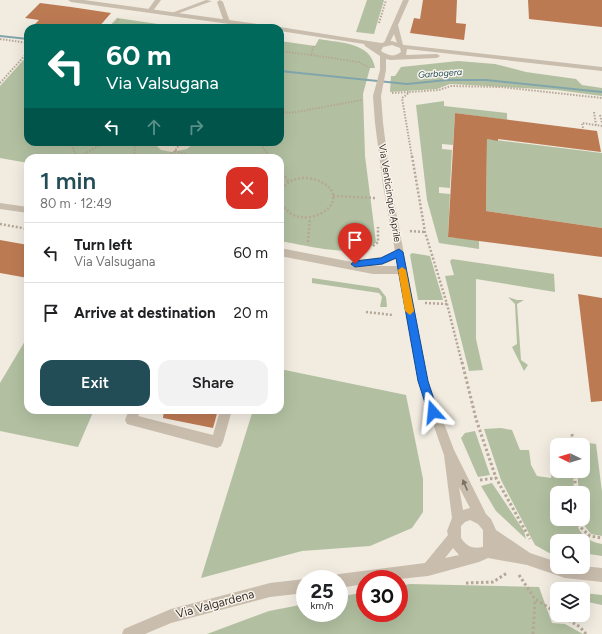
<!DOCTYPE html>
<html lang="en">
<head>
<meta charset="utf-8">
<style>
  body { margin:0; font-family:Figtree,sans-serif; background:#f2f2f2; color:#202124; height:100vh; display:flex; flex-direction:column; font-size:15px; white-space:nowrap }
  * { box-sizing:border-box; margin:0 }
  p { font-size:13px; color:#757577 }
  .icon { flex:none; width:22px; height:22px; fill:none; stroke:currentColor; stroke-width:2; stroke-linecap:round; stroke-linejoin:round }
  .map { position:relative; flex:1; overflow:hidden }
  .details { position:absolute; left:24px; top:154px; width:260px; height:260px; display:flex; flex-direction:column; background:#fff; border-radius:12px; box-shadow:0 4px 16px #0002 }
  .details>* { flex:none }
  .top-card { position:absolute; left:24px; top:24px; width:260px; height:122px; border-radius:12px; box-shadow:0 4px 16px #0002; background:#00695c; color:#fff; overflow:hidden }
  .needle { width:26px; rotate:275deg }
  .tools { position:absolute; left:550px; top:438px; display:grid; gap:8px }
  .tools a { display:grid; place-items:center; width:40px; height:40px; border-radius:8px; background:#fff; box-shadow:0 4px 16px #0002; font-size:20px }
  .speed { position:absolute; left:296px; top:570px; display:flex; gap:8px; font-size:20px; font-weight:700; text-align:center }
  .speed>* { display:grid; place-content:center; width:52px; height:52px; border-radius:50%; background:#fff; box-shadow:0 4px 16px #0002; line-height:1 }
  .speed small { font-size:10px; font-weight:400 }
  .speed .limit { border:6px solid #d22; background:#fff; color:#111 }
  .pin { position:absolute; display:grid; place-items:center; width:34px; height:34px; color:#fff; margin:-41px -17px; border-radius:50% 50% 50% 0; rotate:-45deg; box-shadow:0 0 4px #0007 }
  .pin .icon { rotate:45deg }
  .me { position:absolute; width:44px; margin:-22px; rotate:342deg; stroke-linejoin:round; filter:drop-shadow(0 0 3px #0008) }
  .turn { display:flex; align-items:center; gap:14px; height:84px; padding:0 16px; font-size:18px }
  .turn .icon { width:52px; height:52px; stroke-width:2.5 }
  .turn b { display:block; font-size:28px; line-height:34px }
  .lanes { display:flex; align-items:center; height:38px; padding:0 16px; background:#0003; justify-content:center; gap:20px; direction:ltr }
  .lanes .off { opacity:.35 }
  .round { display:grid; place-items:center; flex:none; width:42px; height:42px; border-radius:12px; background:#f2f2f2 }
  .headline { display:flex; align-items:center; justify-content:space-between; height:68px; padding:0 16px }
  h1 { font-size:24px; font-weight:600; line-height:30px; color:#234d56 }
  .action { display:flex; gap:8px; margin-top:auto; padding:8px 16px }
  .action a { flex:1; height:46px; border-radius:12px; background:#234d56; color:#fff; font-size:16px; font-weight:600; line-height:46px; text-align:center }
  .action a+a { background:#f2f2f2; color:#202124 }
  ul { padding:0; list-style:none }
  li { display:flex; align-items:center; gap:12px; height:60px; padding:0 16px; border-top:1px solid #e0e0e0 }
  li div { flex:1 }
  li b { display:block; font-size:15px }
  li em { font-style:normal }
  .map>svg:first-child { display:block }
  .green { fill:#b2c0a1 }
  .plaza { fill:#e8dec9 }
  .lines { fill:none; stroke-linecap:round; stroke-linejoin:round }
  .stream { fill:#81a5ac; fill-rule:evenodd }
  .building { fill:#bc7a53 }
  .path-far2 { stroke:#b5a797; stroke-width:2; stroke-dasharray:1.5 1.5; stroke-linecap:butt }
  .path-far1 { stroke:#b5a797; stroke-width:2.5; stroke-dasharray:2 2; stroke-linecap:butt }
  .path { stroke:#b5a797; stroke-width:3; stroke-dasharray:2.5 2.5; stroke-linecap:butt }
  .service { fill:#c9bdad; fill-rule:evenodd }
  .minor { fill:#c9bdad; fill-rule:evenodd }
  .tertiary { fill:#c9bdad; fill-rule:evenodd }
  .oneway { fill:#797066 }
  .route { fill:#1a73e8; stroke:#114b97 }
  .slow { fill:#f59e0b }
  .labels { text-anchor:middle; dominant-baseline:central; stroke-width:3; stroke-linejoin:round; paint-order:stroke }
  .far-water-label { font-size:9px; font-style:italic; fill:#234d56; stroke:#f9f5ed }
  .street-label { font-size:10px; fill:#38312b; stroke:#f9f5ed }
  .near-street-label { font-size:12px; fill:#38312b; stroke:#f9f5ed }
</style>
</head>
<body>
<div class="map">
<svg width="602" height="634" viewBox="0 0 602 634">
  <rect width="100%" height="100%" fill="#f1ebe0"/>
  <g class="green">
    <path d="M367,0H384L374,34L356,32Z"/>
    <path d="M117,18L185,28H108Z"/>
    <path d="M319,39C340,43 371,42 375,68H370L363,94L365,156L376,242C362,261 301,244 280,241V158H28V163L0,158V86L28,55V142H280V41L315,46Z"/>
    <path d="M458,61L495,64L526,72L576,79L582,85L602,88V96L557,90L450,84L437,89L390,92L391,76H395L401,67Z"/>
    <path d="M444,101V106L507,113V120L455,113L453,145L442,144V149L452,150L450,188L439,187V193L450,194L448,237L479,240V249L439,243L427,200L416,105Z"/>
    <path d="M487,139L602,153V228L486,211Z"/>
    <path d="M412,253L430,256L443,300H418L410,255Z"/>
    <path d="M452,259L554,274L555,292L476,279V339L483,370L469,371L445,276L454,275L450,261Z"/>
    <path d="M312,278L379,288L386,297L387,307H380L382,297L379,293L312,283Z"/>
    <path d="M508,297L517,300H524L517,304L521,360L528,365L524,371L512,347L517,344L515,304Z"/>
    <path d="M25,341H28V410H94L78,447L0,431V383Z"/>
    <path d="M280,369L406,395L423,479V512L412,528L370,546L302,551L201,578L253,410H280Z"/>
    <path d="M501,428L512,430L520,450H529L531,465L537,476L551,478L553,468L557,469V471H573L574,493H557V519H576C577,533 589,542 602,544V556L583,553V541H557V555L551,554L535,545L501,480L484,429Z"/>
    <path d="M475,431L490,475L478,477L461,438L465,433Z"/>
    <path d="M574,441L596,444L602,492V536L591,534L583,524V493H579L577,471H583V445H574Z"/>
    <path d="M492,483L524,531L526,539L496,511L481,486Z"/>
    <path d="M410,584L539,587L552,623L565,624L583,634H207L269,611L305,604V613H339V597L365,592V613H399V586Z"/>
    <path d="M583,593L602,595V605L583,601Z"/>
  </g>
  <path class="plaza" d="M153,142H195L187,149L172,152L161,150Z"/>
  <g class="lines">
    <g class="stream">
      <path d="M0,35L28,38V40L0,37Z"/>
      <path d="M280,70L407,83L447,79H486L602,91V93L486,81H447L407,85L280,72Z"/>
    </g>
  </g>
  <g class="building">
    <path d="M423,0H457L456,23L466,24L464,40L410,33L414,18L420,19Z"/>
    <path d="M528,0H602V27L529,19Z"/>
    <path d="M40,3L71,7L111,13L98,28H31L39,20L25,18Z"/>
    <path d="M455,113L597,131L601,152L498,139V141L487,139L486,211L602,228V257L448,237Z"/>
    <path d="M0,240L28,245V278L0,273Z"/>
    <path d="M578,294L602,298V401L591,402Z"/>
    <path d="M164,410H218L213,428L163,418Z"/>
  </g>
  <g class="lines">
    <g class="path-far2">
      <path d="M379,23L386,0"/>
      <path d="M113,28L119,19"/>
      <path d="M0,39L28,43"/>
      <path d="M314,46L311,55L359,62L369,68"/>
      <path d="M280,51L311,55"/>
      <path d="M0,83L28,52"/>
      <path d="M392,93L409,92"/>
      <path d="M280,112L291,113L362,100"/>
      <path d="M594,112L596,125"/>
      <path d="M600,115L602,123"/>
      <path d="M583,128L582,123L602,126"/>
      <path d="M70,142L77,157"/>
      <path d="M259,142L270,157"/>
      <path d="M175,151L195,157"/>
      <path d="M79,157L102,144"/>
      <path d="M134,157L135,146"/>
      <path d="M166,157L175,151L181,142"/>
      <path d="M412,157L402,98L410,92L439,90L451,86L501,87L602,98"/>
    </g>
    <g class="path-far1">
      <path d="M76,156L77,158"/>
      <path d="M191,156L197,158"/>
      <path d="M270,156L271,158"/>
      <path d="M412,156L425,232L447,304L462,363"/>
      <path d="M78,158L81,156"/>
      <path d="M134,158V156"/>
      <path d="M165,158L168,156"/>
      <path d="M280,170L289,182"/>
      <path d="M280,193C284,184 292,179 302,178C314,177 336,185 333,200C330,213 311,219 300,217C291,216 286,209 280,203"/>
      <path d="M333,196L375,198"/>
      <path d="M0,224L28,229"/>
      <path d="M410,231L425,232"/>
      <path d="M308,242L310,218"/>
      <path d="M373,246L378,242V227"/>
      <path d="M425,303L447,304"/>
      <path d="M366,312L393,315"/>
    </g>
    <g class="path">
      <path d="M462,362L476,419L496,478L530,539"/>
      <path d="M572,434L573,445"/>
      <path d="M574,471L576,493"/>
      <path d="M480,480L496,478"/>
      <path d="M578,519V525L590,536L602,538"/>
      <path d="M519,575L535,599L557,613"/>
      <path d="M466,583L493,582L507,573"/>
      <path d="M560,615L580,627L586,634"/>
      <path d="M533,634L535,600"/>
    </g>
    <g class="service">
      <path d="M155,0H161L152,12H148L147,11Z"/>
      <path d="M206,0L212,1L174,15L169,14Z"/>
      <path d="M220,0L223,2L230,22L229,23L224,22L217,2Z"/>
      <path d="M129,410H141L138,416L213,435L220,410H232L223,442L221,446L217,448L127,424L125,420Z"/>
    </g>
    <g class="minor">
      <path d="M403,0H409L398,25L403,45L398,46L394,34L389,44H385L384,43Z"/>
      <path d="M383,54L386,56V70L381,96L383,123L391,185L428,381L454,450L486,514L491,519L496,530L530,553L557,562V567L583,566L602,568V582L565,578L527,565L488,558L479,562L428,576L399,579H365V584L339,588V579H333L334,576L339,574L425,563L448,535L447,531L452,518L444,455L418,381L399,274H373L280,256V248L357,263L361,260L381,257L395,251L383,185L375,123L373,96L380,70V56ZM396,259L397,266H372L382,265ZM459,487L470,508L463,510ZM470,520L478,524L483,530V547C473,549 467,547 461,538V526L465,522ZM453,548L459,555L445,558Z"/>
      <path d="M0,203L28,207V213L0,209Z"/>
      <path d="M305,579V593L270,597L171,623L145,634H122L124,629L171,609L270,583Z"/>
    </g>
    <g class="tertiary">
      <path d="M68,0H84L272,26L275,28H258L71,2Z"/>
      <path d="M280,27L381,43L392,41L404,45L602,67V71L407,49L406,55L437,54L440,56L437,58L390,60L383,58L365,46L364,44L280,31V28H277ZM392,45L400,48L401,52C393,58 388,55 381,51L383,47Z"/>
    </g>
  </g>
  <defs><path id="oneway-solid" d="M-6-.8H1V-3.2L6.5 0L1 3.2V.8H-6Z"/></defs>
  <use class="oneway" href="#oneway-solid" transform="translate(465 485) rotate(-113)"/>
  <path class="route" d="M399,249L403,252L428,381L438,412L437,415L433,417L429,415L428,412L418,381L396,258L382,264L355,267L351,264L355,261L381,258Z"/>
  <path class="slow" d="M402,267L406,270L414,311L410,315L405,311L398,270Z"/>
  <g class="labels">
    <g class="far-water-label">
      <text transform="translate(440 73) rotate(-4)">Garbogera</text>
    </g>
    <g class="street-label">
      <text transform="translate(390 193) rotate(81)">Via Venticinque Aprile</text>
    </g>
    <g class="near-street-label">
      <text transform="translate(215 604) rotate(-15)">Via Valgardena</text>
    </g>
  </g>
</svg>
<div class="tools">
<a><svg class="needle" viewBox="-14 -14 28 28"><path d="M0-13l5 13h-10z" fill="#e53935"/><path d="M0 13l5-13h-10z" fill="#757577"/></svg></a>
<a><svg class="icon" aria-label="sound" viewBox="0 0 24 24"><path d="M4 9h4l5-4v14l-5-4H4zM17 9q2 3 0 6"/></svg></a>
<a><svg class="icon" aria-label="search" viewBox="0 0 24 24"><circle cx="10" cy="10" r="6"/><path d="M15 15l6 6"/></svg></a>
<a><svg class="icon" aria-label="layers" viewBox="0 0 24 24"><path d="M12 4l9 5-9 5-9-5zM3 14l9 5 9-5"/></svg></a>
</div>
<div class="speed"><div>25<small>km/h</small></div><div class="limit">30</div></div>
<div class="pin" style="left:355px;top:264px;background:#d93025"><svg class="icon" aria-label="arrive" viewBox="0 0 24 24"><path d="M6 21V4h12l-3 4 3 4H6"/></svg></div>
<svg class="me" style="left:433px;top:412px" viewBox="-20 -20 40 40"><path d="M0-17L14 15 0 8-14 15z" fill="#1a73e8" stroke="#fff" stroke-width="4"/></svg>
<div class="top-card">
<div class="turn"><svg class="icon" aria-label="left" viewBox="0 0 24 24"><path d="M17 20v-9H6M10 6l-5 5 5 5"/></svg><div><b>60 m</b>Via Valsugana</div></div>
<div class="lanes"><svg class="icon" aria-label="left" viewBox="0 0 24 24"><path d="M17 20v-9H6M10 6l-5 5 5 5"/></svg><svg class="icon off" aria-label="ahead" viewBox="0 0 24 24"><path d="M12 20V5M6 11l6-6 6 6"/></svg><svg class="icon off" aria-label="right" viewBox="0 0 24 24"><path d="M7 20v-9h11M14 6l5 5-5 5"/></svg></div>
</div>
<section class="details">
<div class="headline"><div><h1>1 min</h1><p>80 m · 12:49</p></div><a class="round" style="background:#d93025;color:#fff"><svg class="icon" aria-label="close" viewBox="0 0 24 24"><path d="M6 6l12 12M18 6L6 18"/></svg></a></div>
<ul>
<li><svg class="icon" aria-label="left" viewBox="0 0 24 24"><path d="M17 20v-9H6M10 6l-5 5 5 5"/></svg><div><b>Turn left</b><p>Via Valsugana</p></div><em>60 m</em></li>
<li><svg class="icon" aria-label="arrive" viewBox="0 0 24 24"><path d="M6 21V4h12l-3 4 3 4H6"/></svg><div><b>Arrive at destination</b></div><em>20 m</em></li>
</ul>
<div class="action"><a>Exit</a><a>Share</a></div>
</section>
</div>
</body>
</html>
